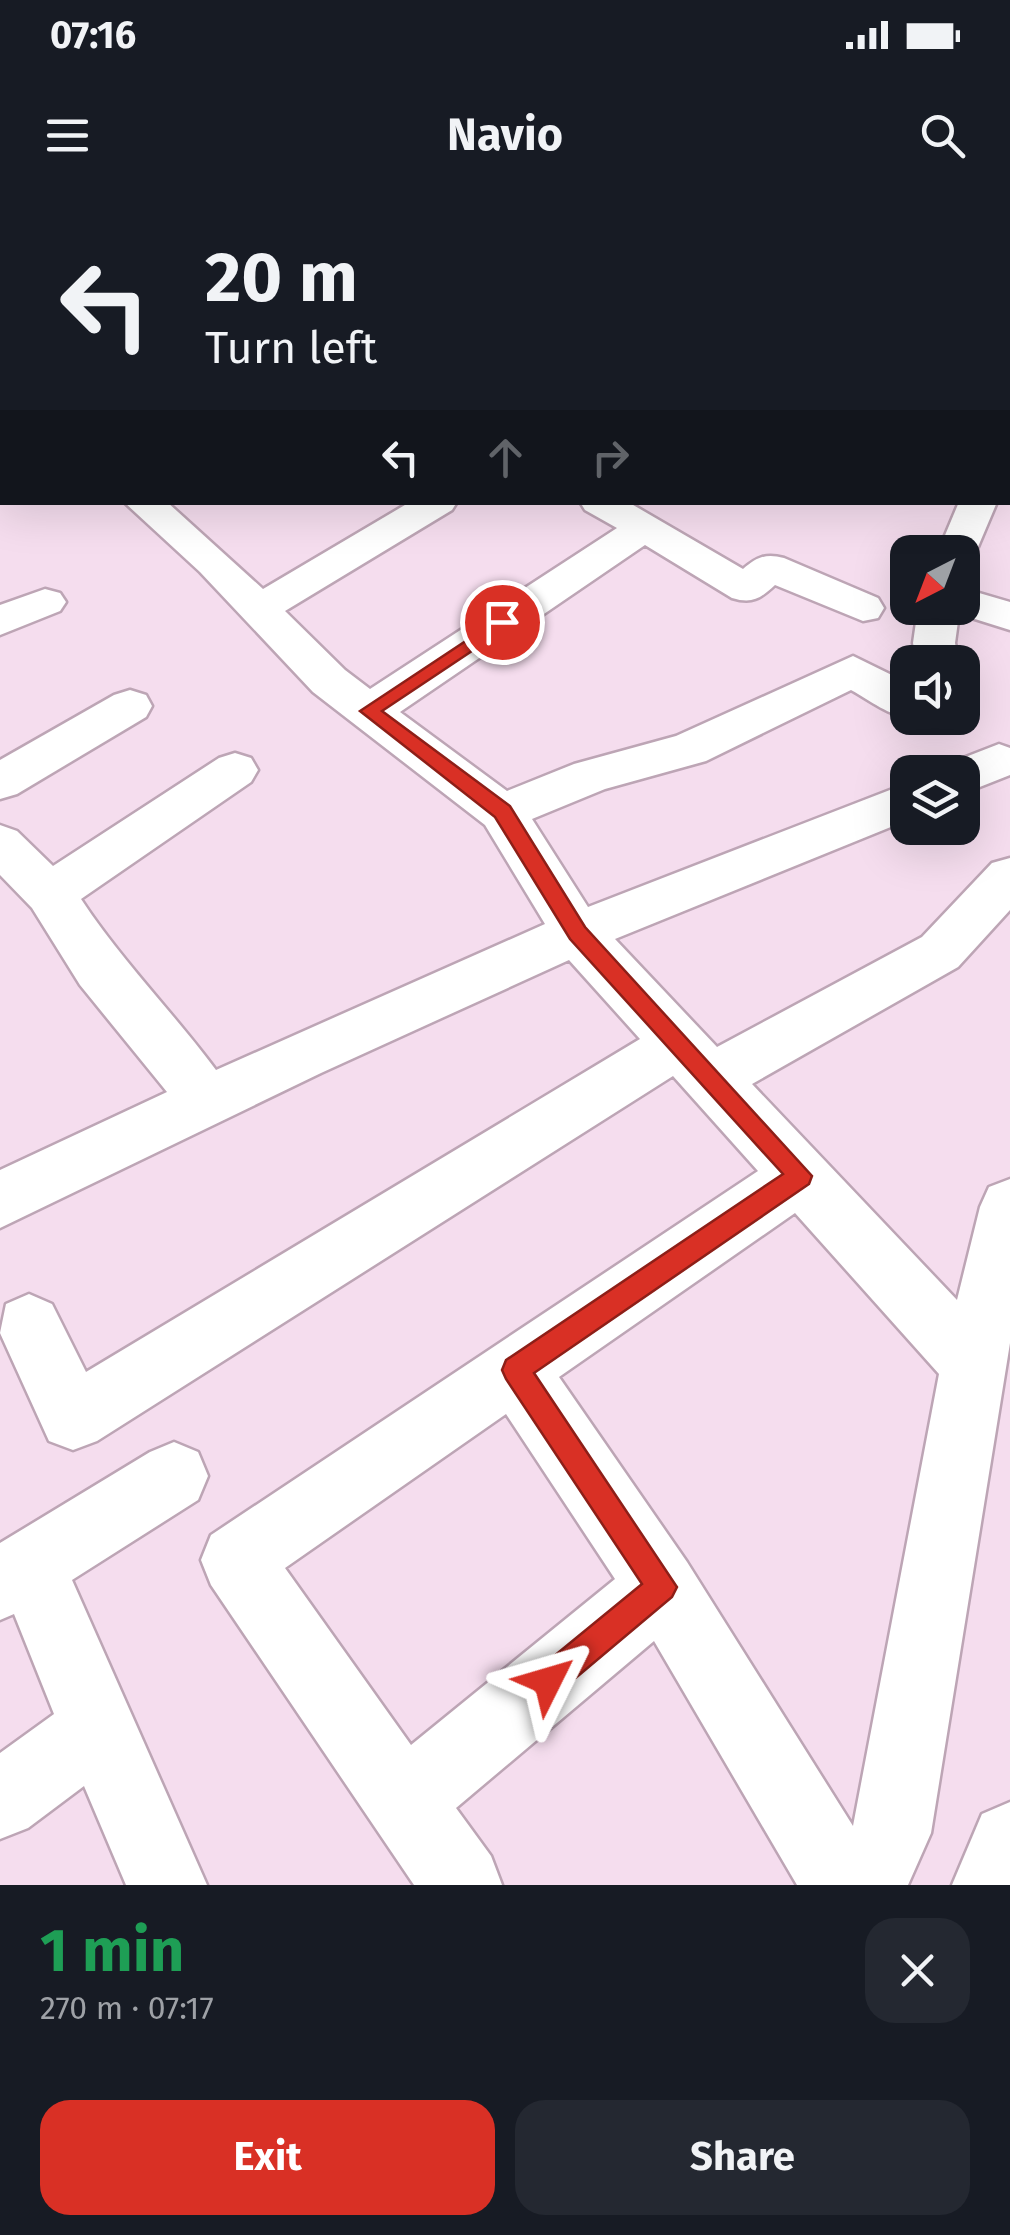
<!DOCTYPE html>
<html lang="en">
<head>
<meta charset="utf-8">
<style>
  body { margin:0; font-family:"Fira Sans",sans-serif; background:#242831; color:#f1f3f6; height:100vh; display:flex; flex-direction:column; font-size:38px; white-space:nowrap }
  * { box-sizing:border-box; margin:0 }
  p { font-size:32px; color:#9ea1a6 }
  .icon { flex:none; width:55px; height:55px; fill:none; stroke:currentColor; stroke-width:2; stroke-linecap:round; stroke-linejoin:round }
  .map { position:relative; height:1685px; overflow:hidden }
  .sheet { display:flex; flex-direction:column; background:#171b24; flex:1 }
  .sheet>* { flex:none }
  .top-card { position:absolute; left:0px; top:0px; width:1010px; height:305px; box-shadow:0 10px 40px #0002; background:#171b24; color:#f1f3f6; overflow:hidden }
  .needle { width:65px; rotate:222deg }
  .buttons { position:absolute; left:890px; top:335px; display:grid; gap:20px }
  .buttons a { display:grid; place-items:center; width:90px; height:90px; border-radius:20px; background:#171b24; box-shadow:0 10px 40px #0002; font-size:50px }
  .pin { position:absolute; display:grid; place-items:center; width:85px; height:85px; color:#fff; margin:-42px; border:5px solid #fff; border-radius:50%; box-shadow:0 2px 10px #0007 }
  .me { position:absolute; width:110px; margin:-55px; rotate:50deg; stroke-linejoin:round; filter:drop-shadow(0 0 8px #0008) }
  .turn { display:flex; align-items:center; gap:35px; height:210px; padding:0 40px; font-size:45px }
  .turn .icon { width:130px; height:130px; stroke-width:2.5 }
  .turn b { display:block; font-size:70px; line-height:85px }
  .lanes { display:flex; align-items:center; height:95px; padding:0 40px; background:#0003; justify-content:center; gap:50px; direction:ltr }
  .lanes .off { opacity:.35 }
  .round { display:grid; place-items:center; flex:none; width:105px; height:105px; border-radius:30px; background:#242831 }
  .summary { display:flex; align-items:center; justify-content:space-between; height:170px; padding:0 40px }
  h1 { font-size:60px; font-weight:700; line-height:75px; color:#1e9e55 }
  .action { display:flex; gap:20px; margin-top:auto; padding:20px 40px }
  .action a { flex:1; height:115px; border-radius:30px; background:#d93025; color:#fff; font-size:40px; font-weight:700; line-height:115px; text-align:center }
  .action a+a { background:#242831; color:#f1f3f6 }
  .status { display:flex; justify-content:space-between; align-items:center; height:70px; padding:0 50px; background:#171b24; direction:ltr }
  .status svg { height:28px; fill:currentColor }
  header { display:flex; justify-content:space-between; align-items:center; height:130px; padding:0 40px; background:#171b24; font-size:45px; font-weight:700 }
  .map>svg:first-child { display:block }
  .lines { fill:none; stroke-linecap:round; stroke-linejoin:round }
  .minor-casing { stroke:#bda5b5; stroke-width:5 }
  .major-casing { stroke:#fff; stroke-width:5 }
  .minor { fill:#fff; fill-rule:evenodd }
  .major { fill:#ddc1f4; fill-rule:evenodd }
  .route { fill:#d93025; stroke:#8d1f18; stroke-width:2.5 }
</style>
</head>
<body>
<div class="status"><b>07:16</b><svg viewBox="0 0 49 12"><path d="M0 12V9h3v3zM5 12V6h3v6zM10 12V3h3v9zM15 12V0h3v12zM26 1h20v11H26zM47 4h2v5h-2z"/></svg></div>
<header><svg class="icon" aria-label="menu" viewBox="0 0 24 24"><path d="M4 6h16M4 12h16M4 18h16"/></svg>Navio<svg class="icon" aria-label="search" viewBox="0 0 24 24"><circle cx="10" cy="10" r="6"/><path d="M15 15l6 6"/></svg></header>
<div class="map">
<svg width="1010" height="1685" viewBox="0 0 1010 1685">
  <rect width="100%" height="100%" fill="#f5ddee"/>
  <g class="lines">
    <defs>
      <g id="minor">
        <path d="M168,0H198L200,2H170Z"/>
        <path d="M299,0H330L332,2H301Z"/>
        <path d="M826,0H861L863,2H828Z"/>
        <rect x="1008" y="47" width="2" height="18"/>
        <rect x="0" y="172" width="2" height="22"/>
        <path d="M124,302H167L263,389L410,302H457L452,310L285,411L345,470L370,489L617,328L585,310L580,302H628L743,369C757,357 766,353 784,358L878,398L884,408L878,418L863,421L775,385C760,399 752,404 732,398L645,345L400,512L507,591L574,564L676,536L853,456L908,483V518H911C889,516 871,501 851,490L706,561L605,589L532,619L588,707L908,583V620L615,739L717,847L922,737L992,663L1010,658V710L958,767L752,884L957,1100L980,1007L989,987L1010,979V1143L931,1633L908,1685H797L654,1441L456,1608L491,1656L502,1685H414L211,1385L201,1360L211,1335L758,971L673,876L97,1241L73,1250L49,1241L0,1133L6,1104L29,1094L52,1104L86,1172L640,839L569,760L321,873L0,1028V970L167,892L80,785L32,708L0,675V625L17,631L53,666L219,558L235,553L251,558L258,570L251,582L81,699C121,760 172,811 216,870L545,724L485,625L313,492L200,372ZM795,1013L939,1174L853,1626L687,1362L559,1177ZM506,1214L615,1379L411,1545L285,1368Z"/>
        <path d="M959,302H997L972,361L962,363V352H938Z"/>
        <path d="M962,388L1010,402V430L959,414L955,443L959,462H917L913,443L918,408H962Z"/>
        <path d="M45,389L60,393L66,402L60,411L0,435V405Z"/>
        <path d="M130,490L146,495L152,506L146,517L17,594L0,599V560L114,495Z"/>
        <path d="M999,544L1010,548V575L962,594V572H941L945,565Z"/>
        <path d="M174,1242L198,1252L208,1276L198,1300L72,1380L207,1685H126L84,1586L28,1628L0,1639V1553L54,1514L14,1414L0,1420V1343L150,1252Z"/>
        <path d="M1010,1602V1685H952L982,1614Z"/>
      </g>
      <g id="major">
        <rect x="0" y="66" width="2" height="19"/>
        <path d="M1008,218L1010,219V241L1008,240Z"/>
      </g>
    </defs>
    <use href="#minor" class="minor-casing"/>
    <use href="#major" class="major-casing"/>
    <use href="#minor" class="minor"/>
    <use href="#major" class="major"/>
  </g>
  <path class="route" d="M502,417L510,422L508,427L382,511L510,606L585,727L812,976L809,984L534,1173L677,1387L672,1397L559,1492L548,1497L537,1492L533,1481L537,1470L642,1384L506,1179L502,1170L506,1160L783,974L570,739L495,617L360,511Z"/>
</svg>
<div class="buttons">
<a><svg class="needle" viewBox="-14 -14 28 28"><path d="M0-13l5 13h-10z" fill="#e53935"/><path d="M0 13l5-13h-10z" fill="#9ea1a6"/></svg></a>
<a><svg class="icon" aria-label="sound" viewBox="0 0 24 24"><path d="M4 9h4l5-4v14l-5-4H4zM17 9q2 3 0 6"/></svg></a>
<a><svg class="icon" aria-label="layers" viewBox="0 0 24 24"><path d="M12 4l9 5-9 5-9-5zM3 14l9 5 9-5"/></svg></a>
</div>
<div class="pin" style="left:502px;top:422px;background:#d93025"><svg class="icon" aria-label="arrive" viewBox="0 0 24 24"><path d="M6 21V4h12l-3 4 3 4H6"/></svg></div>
<svg class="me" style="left:548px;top:1481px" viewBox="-20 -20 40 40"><path d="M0-17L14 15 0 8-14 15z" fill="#d93025" stroke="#fff" stroke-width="4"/></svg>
<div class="top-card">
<div class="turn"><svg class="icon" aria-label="left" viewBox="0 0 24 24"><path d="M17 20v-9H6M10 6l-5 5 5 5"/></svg><div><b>20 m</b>Turn left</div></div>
<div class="lanes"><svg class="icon" aria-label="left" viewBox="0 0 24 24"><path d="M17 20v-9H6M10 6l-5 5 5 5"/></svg><svg class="icon off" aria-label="ahead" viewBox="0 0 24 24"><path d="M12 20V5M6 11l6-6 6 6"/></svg><svg class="icon off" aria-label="right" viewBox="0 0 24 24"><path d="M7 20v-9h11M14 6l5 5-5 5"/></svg></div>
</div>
</div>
<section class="sheet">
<div class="summary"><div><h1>1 min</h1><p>270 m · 07:17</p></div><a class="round"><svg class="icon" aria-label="close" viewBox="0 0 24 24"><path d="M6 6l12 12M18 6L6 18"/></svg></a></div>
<div class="action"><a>Exit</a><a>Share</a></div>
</section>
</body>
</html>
